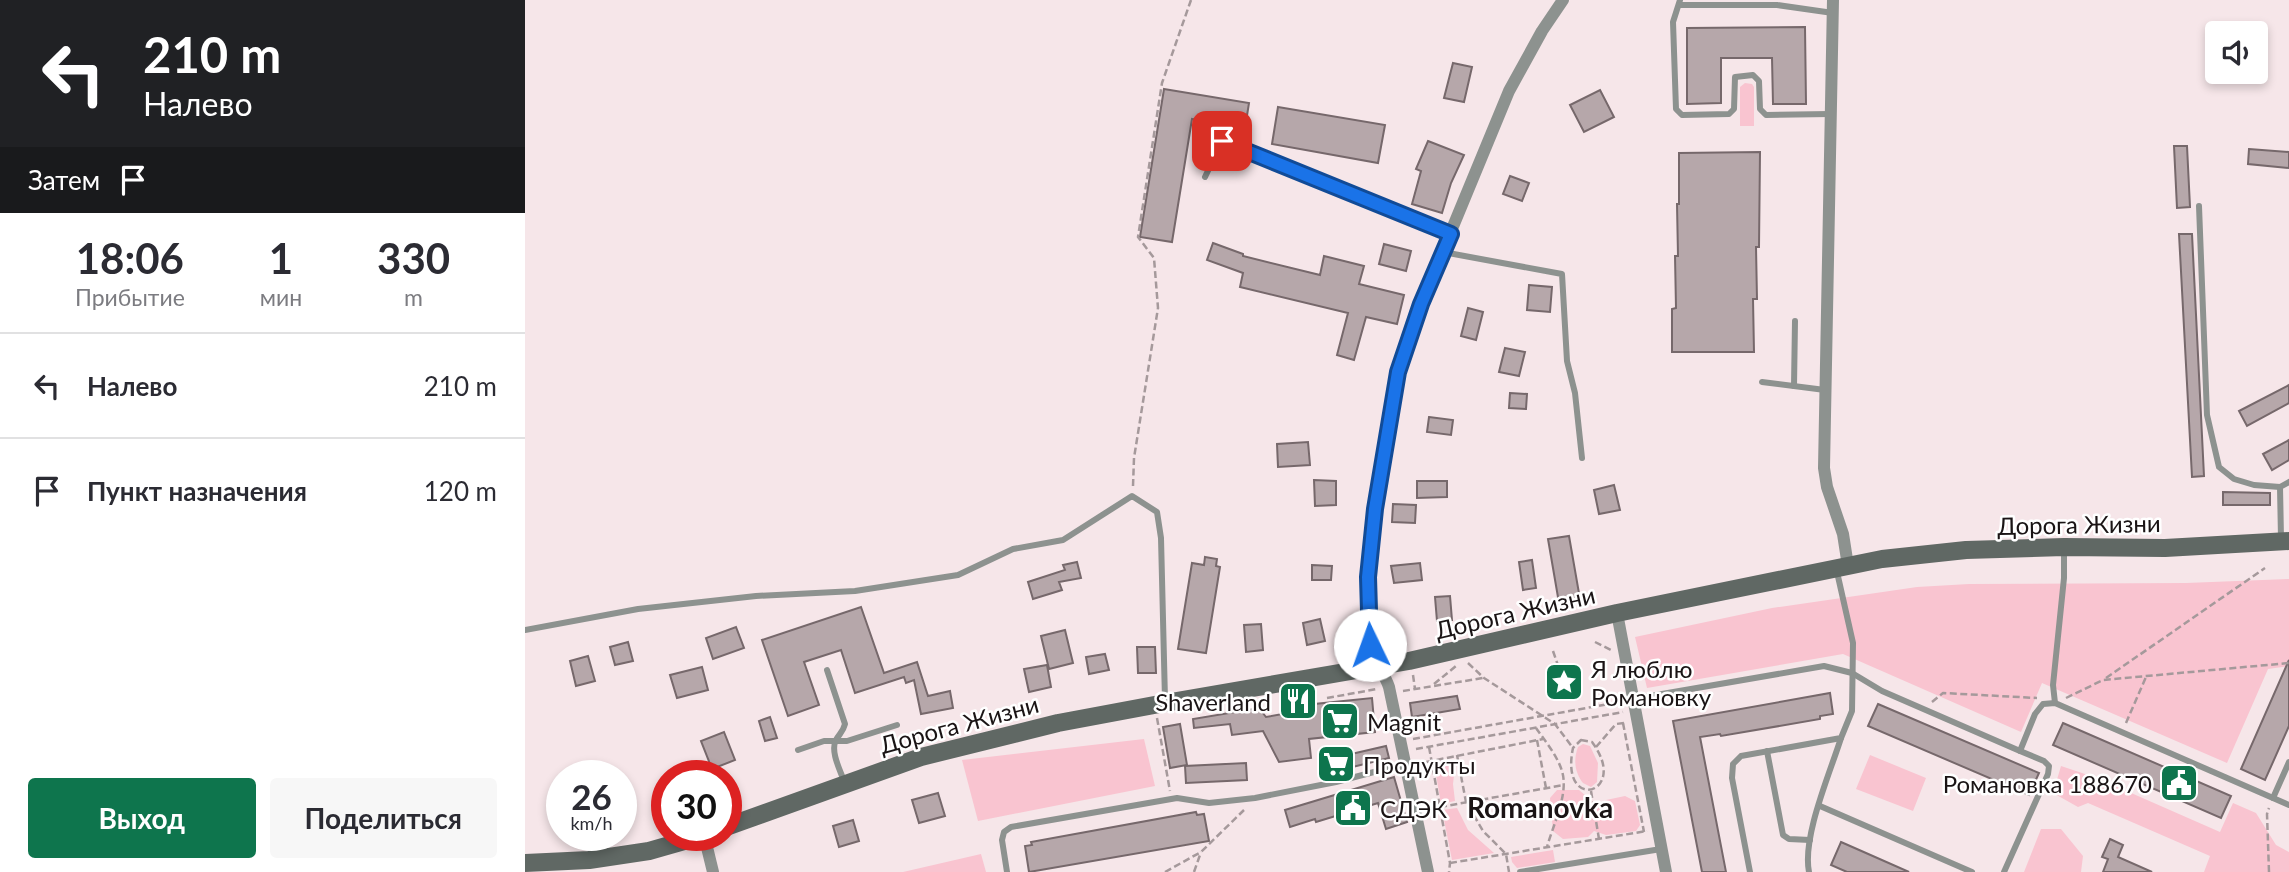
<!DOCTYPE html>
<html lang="ru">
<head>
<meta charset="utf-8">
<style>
  body { margin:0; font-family:Lato,sans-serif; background:#f7f7f7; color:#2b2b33; height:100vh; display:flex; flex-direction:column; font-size:26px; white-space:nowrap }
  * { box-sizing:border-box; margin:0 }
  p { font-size:23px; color:#7c7c81 }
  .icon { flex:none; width:38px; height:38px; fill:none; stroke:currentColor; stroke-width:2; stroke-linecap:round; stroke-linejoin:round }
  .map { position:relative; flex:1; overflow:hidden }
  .side { display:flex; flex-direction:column; background:#fff; width:525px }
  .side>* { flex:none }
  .hud { background:#202124; color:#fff; overflow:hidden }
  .buttons { position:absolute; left:1680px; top:21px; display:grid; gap:14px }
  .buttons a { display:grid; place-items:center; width:63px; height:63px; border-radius:7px; background:#fff; box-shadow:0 4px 10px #0003; font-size:35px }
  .speed { position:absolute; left:21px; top:760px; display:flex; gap:14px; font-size:35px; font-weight:700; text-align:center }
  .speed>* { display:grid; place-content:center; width:91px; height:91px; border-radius:50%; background:#fff; box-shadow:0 4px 10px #0003; line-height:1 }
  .speed small { font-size:18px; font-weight:400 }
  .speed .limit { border:10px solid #d22; background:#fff; color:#111 }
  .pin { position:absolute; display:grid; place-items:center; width:60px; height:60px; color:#fff; margin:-30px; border-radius:14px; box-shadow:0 4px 10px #0006 }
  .me { position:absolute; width:77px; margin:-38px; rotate:357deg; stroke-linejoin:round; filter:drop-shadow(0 0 5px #0008) }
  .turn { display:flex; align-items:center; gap:24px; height:147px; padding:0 28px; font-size:32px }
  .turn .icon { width:91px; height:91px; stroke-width:2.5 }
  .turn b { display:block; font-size:49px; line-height:60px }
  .then { display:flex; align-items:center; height:66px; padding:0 28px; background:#0003; gap:14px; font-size:26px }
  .eta { display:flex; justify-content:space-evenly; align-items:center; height:119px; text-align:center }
  .eta b { font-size:42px; font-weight:700; line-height:49px }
  .cta { display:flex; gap:14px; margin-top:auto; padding:14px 28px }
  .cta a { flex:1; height:80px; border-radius:7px; background:#0e754d; color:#fff; font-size:28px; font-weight:700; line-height:80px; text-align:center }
  .cta a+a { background:#f7f7f7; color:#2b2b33 }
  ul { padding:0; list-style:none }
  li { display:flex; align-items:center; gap:21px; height:105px; padding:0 28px; border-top:2px solid #e1e1e2 }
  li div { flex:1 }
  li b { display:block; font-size:26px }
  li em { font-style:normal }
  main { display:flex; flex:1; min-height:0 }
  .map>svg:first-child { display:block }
  .green { fill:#f9c4d0 }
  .building { fill:#b6a7aa; stroke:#76686b; stroke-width:2 }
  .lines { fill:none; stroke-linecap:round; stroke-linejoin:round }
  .path { stroke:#a5999b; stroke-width:2.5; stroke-dasharray:7 3.5; stroke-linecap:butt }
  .service { stroke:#8d928f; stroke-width:6 }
  .minor { stroke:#8d928f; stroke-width:12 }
  .secondary { stroke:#606864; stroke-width:18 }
  .route-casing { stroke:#114b97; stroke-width:18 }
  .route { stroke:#1a73e8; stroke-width:12 }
  .labels { text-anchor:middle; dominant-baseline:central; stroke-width:5; stroke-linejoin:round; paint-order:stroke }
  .street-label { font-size:24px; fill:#1a1415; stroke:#fff }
  .poi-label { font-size:24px; fill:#1a1415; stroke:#fff; text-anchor:start }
  .quarter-label { font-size:28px; font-weight:bold; fill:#1a1415; stroke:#fff }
</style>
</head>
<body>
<main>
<section class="side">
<div class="hud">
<div class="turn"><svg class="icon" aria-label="left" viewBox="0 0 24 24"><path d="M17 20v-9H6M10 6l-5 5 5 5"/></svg><div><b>210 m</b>Налево</div></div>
<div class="then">Затем<svg class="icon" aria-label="arrive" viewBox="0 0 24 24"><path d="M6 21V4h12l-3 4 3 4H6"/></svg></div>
</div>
<div class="eta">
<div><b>18:06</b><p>Прибытие</p></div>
<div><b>1</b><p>мин</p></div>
<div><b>330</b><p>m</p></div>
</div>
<ul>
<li><svg class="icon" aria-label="left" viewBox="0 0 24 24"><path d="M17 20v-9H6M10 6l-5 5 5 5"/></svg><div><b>Налево</b></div><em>210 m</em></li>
<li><svg class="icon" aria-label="arrive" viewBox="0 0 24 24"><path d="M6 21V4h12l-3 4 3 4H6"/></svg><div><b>Пункт назначения</b></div><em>120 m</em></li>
</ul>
<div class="cta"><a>Выход</a><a>Поделиться</a></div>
</section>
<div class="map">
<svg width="1764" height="872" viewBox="0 0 1764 872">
  <rect width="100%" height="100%" fill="#f6e6e9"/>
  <g class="green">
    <path d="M1220,83L1227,84L1229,87V126H1215V87Z"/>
    <path d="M1764,579V666L1743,669L1702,763L1517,683L1496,732L1318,654L1122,688L1110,637L1247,608L1392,587L1444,584L1661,583Z"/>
    <path d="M619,739L630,786L453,821L437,760Z"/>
    <path d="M1058,744L1065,746L1073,763L1072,782L1066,787L1058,783C1050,773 1048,760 1053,747Z"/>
    <path d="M1345,755L1401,778L1388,811L1331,789Z"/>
    <path d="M921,761H926L930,767L928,784L930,801L916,804L909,763Z"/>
    <path d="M1536,766L1572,778L1695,832L1708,803L1731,813L1751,845L1764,852V872H1679L1685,856L1563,803L1553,807L1528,793Z"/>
    <path d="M1032,790H1054L1074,807L1081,800L1100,796L1110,801L1115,825L1111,831L1081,835L1069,831L1063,837L1038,839L1028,831L1025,798Z"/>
    <path d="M932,808L943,830L969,853L927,860L917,810Z"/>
    <path d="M1516,829H1536L1558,856L1556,872H1499Z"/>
    <path d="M1028,850L1030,862L992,868L987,862L986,857Z"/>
    <path d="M456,854L461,872H378Z"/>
  </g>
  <g class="building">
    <path d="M1280,27L1281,104H1248L1247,58H1196V103L1162,104V28Z"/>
    <path d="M928,63L947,67L939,102L919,98Z"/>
    <path d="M639,89L724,103L720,128L667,119L647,242L615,237Z"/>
    <path d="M1075,90L1089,117L1059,132L1045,105Z"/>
    <path d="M753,107L860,125L853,163L747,144Z"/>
    <path d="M903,141L939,155L926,183L917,213L887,204L896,171L891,169Z"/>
    <path d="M1649,146H1662L1665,207L1652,208Z"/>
    <path d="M1724,149L1764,152V168L1723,164Z"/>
    <path d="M1235,152L1234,247H1231L1232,299H1228L1229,352H1147V309L1151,308L1150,256H1153L1152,204H1154V153Z"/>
    <path d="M985,176L1004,183L997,201L978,194Z"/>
    <path d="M1654,234H1667L1679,476L1667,477Z"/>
    <path d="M688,243L718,254V256L795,275L799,256L839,266L834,284L879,295L872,324L841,317L829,360L812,355L823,313L715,287L718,273L682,260Z"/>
    <path d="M859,244L886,251L881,271L854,264Z"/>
    <path d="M1004,285L1027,287L1025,312L1002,310Z"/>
    <path d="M943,308L958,312L951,340L936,336Z"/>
    <path d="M980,348L1000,352L994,376L974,372Z"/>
    <path d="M1764,385V403L1722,426L1714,411Z"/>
    <path d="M985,393L1002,394L1001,409L984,408Z"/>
    <path d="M904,417L928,420L926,435L902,432Z"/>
    <path d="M1764,440V460L1747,470L1738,454Z"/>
    <path d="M783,442L785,465L753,467L752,444Z"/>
    <path d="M789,480L811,481V505L790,506Z"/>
    <path d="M892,481H922V497L892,498Z"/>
    <path d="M1089,485L1095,510L1074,514L1069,490Z"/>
    <path d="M1698,492L1745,493V505H1698Z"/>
    <path d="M868,504L891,505L890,523L867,522Z"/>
    <path d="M1044,536L1055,599L1034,603L1023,539Z"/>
    <path d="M680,557L692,559L691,566L695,567L681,653L653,649L667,563L679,565Z"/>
    <path d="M1007,560L1011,588L998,590L994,562Z"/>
    <path d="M552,562L556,578L534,582L537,590L508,599L503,582L540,570L538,565Z"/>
    <path d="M895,563L897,580L869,583L866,566Z"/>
    <path d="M787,565L807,566L806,580H787Z"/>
    <path d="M925,596L927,620L912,621L910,597Z"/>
    <path d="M336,607L359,673L392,662L403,696L425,691L428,708L396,714L389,680L381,683L379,677L330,693L316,650L279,662L294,705L263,716L237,640Z"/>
    <path d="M795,619L800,641L782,645L778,623Z"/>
    <path d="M736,624L738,650L721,652L719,625Z"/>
    <path d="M211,627L219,648L188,659L181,638Z"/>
    <path d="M540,630L548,663L524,669L516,636Z"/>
    <path d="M103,642L108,661L90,665L85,647Z"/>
    <path d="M612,647H630L631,673H613Z"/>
    <path d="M580,654L584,670L564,674L561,657Z"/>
    <path d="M63,656L70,681L51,686L45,661Z"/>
    <path d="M1764,660V726L1740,780L1716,769Z"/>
    <path d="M522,665L526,687L504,692L499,669Z"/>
    <path d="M177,667L183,690L152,698L145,675Z"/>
    <path d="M1305,693L1308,714L1295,716V719L1196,736L1195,734L1175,737L1201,872H1177L1148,721Z"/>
    <path d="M932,696L935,709L887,717L885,703Z"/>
    <path d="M847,698L850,732L784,739L786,758L754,762L738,731L707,735L705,724L669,728L668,719L734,708L741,717L780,710V705Z"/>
    <path d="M1353,704L1514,773L1504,795L1343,726Z"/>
    <path d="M245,717L252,738L240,741L234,721Z"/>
    <path d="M1538,723L1706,796L1696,818L1528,745Z"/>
    <path d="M655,724L662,765L645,768L638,727Z"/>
    <path d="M199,732L210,760L187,769L176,741Z"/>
    <path d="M861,746L864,758L799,774L796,761Z"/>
    <path d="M721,763L722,780L661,783L660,766Z"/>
    <path d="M869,777L882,822L861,829L853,803L791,822L790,819L765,827L760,810Z"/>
    <path d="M413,793L420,816L394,823L387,800Z"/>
    <path d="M671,812L672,815L679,814L684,841L504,872L500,846L507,845L506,842Z"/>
    <path d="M328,820L334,841L314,847L308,826Z"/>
    <path d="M1585,839L1598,845L1593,857L1627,872H1578L1583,859L1577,857Z"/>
    <path d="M1316,842L1341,853L1384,872H1322L1306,865Z"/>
  </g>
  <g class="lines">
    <g class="path">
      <path d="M608,486L609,458L633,308L629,258L613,237L637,83L666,0"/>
      <path d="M1070,642L1086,650"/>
      <path d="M1028,651L1037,677"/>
      <path d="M943,663L959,678L1030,724L1048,748"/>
      <path d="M888,675L890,689"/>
      <path d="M1581,678L1740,568"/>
      <path d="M909,684L931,666"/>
      <path d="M878,691L958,678"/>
      <path d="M802,698L852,689"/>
      <path d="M1541,698L1578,680L1764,663"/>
      <path d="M1407,702L1418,693L1512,698"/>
      <path d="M632,718L645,791"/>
      <path d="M1098,723L1119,832"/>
      <path d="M1601,723L1621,677"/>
      <path d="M1011,728C1020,741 1032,755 1037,771C1044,794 1028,825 1022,847"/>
      <path d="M888,739L1095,702"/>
      <path d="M1012,740L1021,788"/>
      <path d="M1056,740L1067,742C1106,794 1034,814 1048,748Z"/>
      <path d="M904,747L925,863L924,872"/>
      <path d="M1071,747L1091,724L1099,723"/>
      <path d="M891,749L1098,712"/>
      <path d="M932,755L941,802L958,831L981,854L984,872"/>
      <path d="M891,764L1018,739"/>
      <path d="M1066,791L1074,839"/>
      <path d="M915,807L1039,785"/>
      <path d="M925,863L1122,831"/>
      <path d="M640,872L676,852L719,810"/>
      <path d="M669,872L676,852"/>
      <path d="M1744,872L1742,814L1744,808"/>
    </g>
    <g class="service">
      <path d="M1155,0L1148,22L1151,109L1157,115L1204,114L1209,109L1210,77L1228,75L1234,81L1235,109L1241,115L1305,114"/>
      <path d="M1155,5H1252L1308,13"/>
      <path d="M680,177L697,141L926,234"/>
      <path d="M1674,206L1682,415L1694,467L1709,479L1729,485L1755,487L1764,482"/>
      <path d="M918,252L1037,274L1042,361L1050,393L1057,458"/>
      <path d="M1237,382L1300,390"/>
      <path d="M1269,386L1270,321"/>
      <path d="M1755,487L1756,538"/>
      <path d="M0,630L113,609L231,596L330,591L433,575L488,549L538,540L607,496L632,512L636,538L640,700"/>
      <path d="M302,670L320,724C318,732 315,733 311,740C305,751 315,770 319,781"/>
      <path d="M1108,699L1299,666L1327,673L1357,691L1495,751"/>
      <path d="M1530,703L1528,685L1539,578V548"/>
      <path d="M273,750L299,741H322L372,725"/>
      <path d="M1242,751L1258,835L1264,839L1285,840"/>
      <path d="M1764,762L1748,798L1764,805"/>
      <path d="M1295,806L1447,872"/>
      <path d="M482,872L477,840L479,832L486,827L652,798L684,803L730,798L811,782L879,764"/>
      <path d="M995,872L1136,849"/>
      <path d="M1225,872L1207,778L1208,764L1216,756L1316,738L1327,711L1328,643L1312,572"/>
      <path d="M1284,872C1277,837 1305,773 1316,738"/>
      <path d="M1479,872L1523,774L1524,766L1519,761L1495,751L1510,714L1518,704L1530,703L1748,798"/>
    </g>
    <g class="minor">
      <path d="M1308,0L1299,468L1302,487L1318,534L1323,566"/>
      <path d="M1092,613L1141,872"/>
      <path d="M179,835L188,872"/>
      <path d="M903,872L864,687C859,672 848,661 845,645L843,577L850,509L873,372L896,304L984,91L1017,31L1038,0"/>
    </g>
    <g class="secondary">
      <path d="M201,827L396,757L533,723L640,703L884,661L1092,613L1357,559L1441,550L1539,547L1640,548L1764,541"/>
      <path d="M0,863L64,860L124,851L180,835"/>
    </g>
  </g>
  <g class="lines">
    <defs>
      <path id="route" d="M697,141L926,234L896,304L873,372L850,509L843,577L845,645"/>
    </defs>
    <use href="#route" class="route-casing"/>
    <use href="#route" class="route"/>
  </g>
  <defs>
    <symbol id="sight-square" viewBox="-11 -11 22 22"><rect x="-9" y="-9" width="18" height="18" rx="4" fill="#0e754d" stroke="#fff"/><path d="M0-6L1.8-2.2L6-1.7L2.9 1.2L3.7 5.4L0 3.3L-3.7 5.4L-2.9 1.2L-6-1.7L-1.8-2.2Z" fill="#fff"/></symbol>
    <symbol id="restaurant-square" viewBox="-11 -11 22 22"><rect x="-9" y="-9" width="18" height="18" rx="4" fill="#0e754d" stroke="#fff"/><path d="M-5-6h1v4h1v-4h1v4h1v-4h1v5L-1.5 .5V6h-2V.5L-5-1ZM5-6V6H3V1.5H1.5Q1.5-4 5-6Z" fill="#fff"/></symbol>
    <symbol id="supermarket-square" viewBox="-11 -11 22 22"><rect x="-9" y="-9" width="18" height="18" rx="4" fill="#0e754d" stroke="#fff"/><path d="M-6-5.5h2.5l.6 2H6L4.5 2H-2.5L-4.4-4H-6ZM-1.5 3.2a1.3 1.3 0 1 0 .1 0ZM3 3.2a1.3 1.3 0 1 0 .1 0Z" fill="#fff"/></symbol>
    <symbol id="civic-square" viewBox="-11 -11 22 22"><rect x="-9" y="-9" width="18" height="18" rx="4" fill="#0e754d" stroke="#fff"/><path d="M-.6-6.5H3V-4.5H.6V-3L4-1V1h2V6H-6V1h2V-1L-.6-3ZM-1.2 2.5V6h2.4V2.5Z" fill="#fff"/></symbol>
  </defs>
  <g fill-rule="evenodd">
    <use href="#sight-square" x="1017" y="660" width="44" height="44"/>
    <use href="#restaurant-square" x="751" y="679" width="44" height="44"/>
    <use href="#supermarket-square" x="793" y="699" width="44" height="44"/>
    <use href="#supermarket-square" x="789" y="742" width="44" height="44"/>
    <use href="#civic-square" x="1632" y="761" width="44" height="44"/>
    <use href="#civic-square" x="806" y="786" width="44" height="44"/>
  </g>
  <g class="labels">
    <g class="street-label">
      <text transform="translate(1554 524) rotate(-1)">Дорога Жизни</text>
      <text transform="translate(990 612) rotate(-13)">Дорога Жизни</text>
      <text transform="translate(434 724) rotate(-15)">Дорога Жизни</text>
    </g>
    <g class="poi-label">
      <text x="1066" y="668">Я люблю<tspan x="1066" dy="28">Романовку</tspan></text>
      <text x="746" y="701" text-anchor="end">Shaverland</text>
      <text x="842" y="721">Magnit</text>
      <text x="838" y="764">Продукты</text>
      <text x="1627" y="783" text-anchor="end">Романовка 188670</text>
      <text x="855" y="808">СДЭК</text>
    </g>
    <g class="quarter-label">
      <text x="1015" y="807">Romanovka</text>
    </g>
  </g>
</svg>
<div class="buttons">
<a><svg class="icon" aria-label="sound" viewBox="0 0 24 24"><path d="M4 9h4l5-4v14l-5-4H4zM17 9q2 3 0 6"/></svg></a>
</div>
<div class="speed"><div>26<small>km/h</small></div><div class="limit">30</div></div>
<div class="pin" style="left:697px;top:141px;background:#d93025"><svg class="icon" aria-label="arrive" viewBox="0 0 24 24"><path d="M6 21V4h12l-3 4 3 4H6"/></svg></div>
<svg class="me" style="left:845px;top:645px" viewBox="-20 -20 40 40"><circle r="19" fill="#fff"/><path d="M0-13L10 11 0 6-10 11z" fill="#1a73e8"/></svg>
</div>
</main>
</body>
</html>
